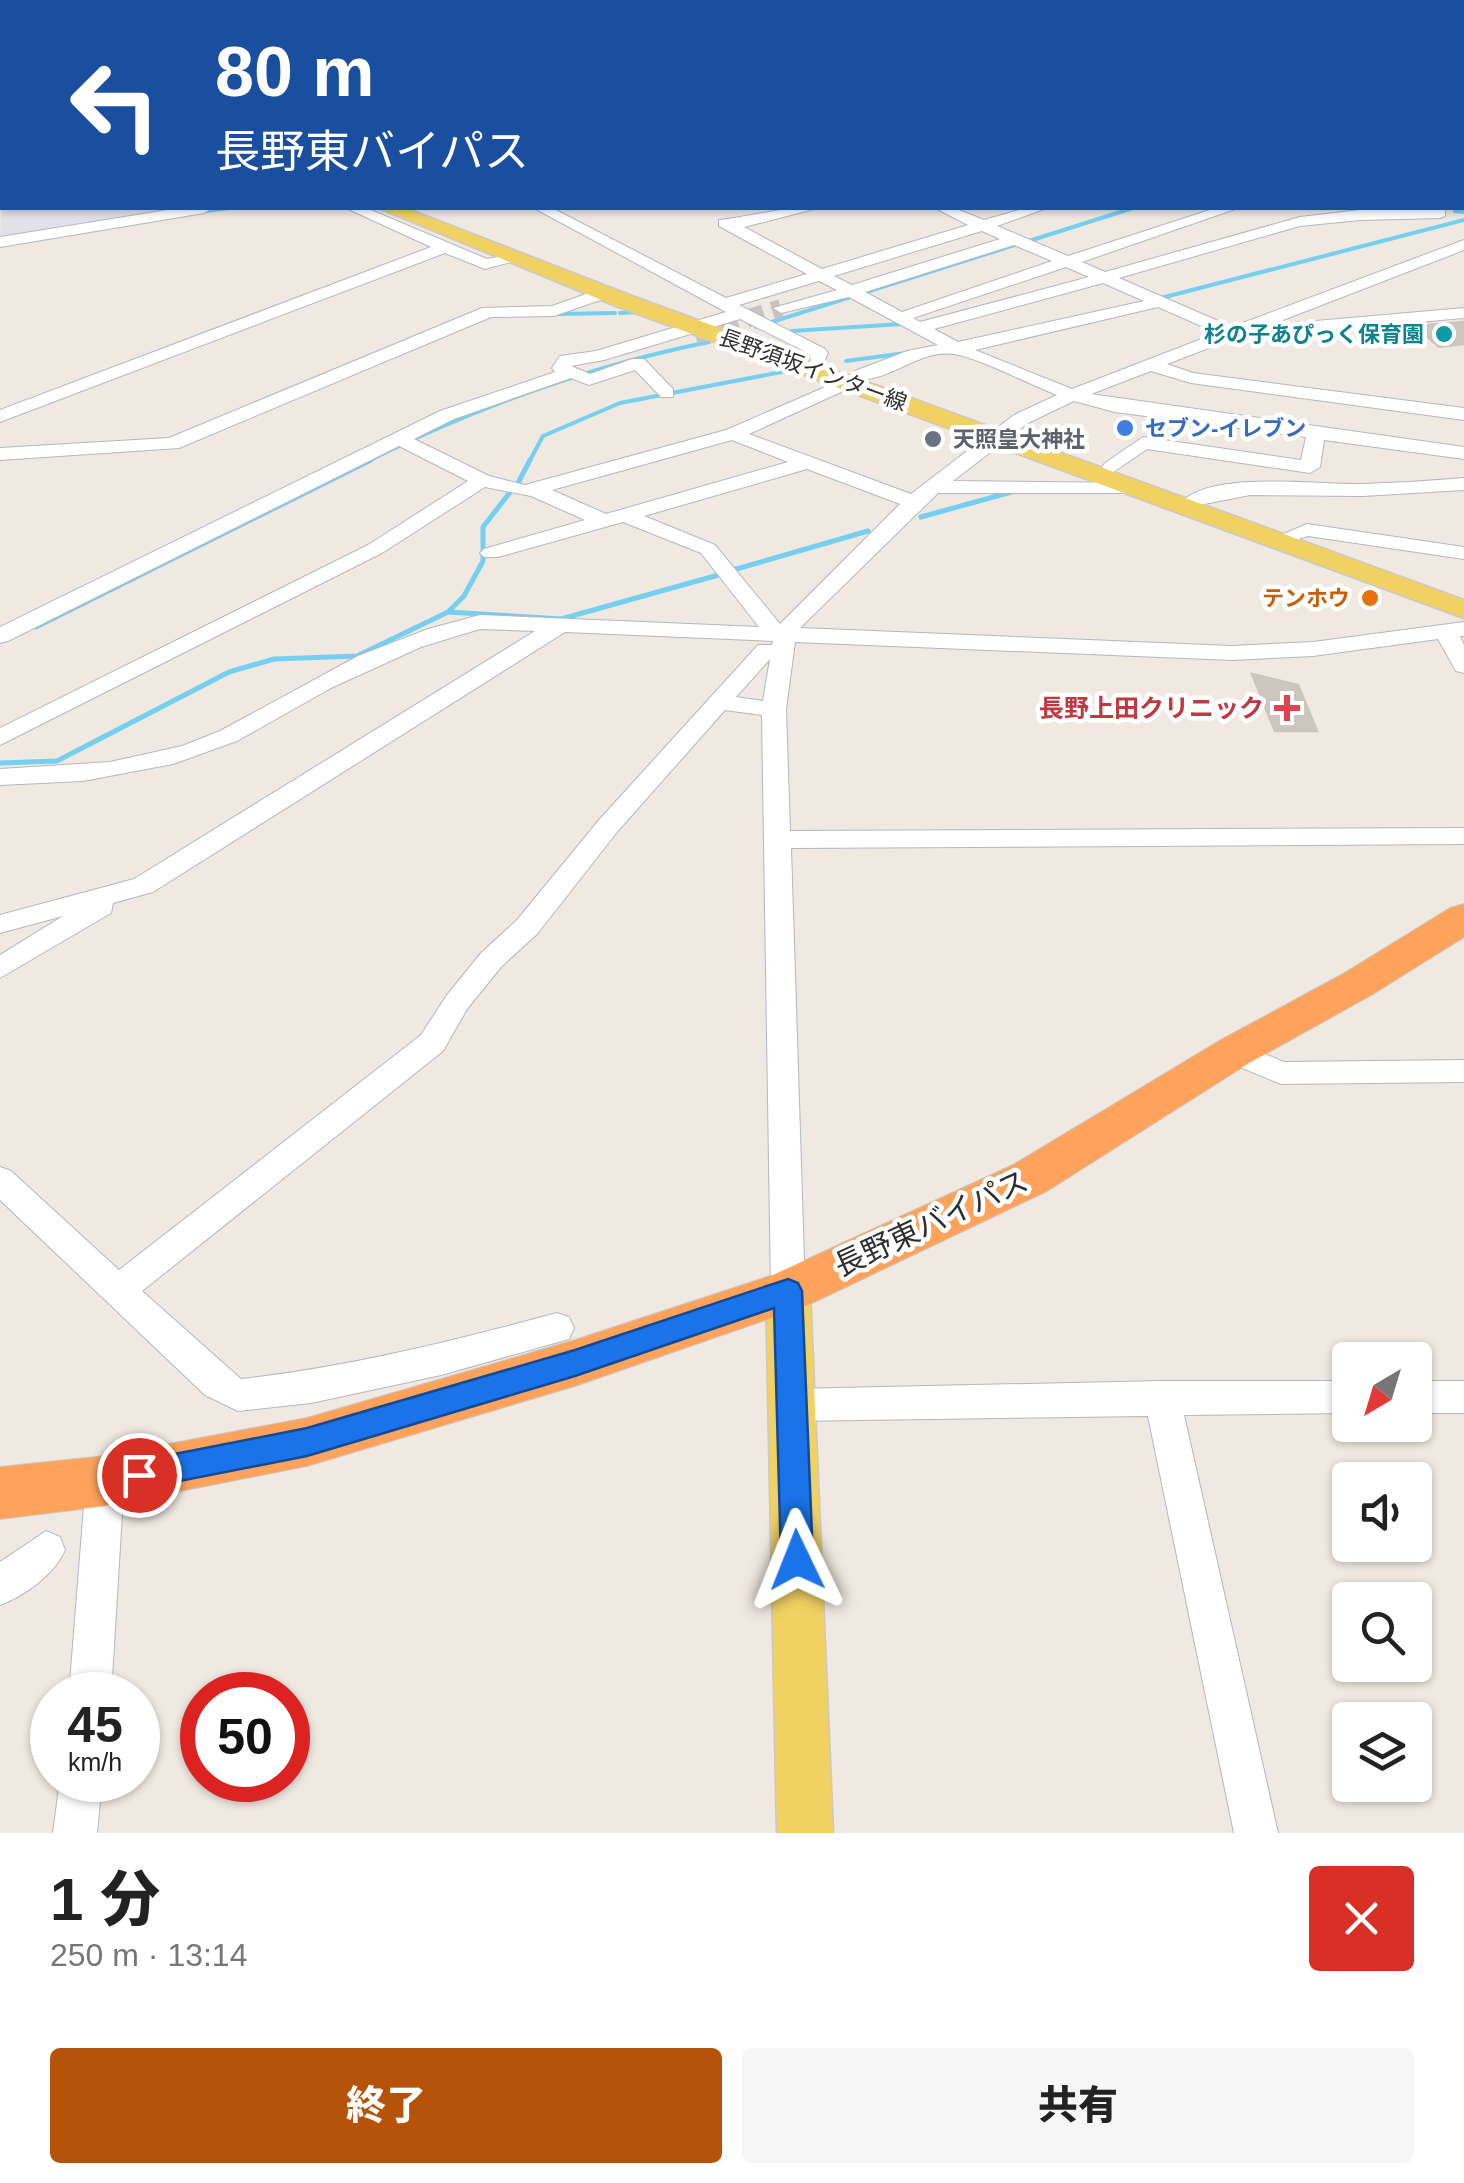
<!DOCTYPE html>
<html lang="ja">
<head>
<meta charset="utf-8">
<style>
  body { margin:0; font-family:Helvetica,"Noto Sans JP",sans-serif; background:#f6f6f6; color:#222; height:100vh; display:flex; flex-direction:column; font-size:38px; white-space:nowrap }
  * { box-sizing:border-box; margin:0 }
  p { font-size:32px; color:#767676 }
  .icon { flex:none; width:55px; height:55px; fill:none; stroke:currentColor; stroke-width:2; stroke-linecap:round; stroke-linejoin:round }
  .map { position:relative; height:1833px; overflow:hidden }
  .side { display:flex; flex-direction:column; background:#fff; flex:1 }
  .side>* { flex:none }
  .banner { position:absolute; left:0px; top:0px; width:1465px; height:210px; box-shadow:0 2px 8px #0004; background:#1a4fa0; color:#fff; overflow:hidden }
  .needle { width:65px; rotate:218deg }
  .controls { position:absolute; left:1332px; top:1342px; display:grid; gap:20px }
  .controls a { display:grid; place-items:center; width:100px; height:100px; border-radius:10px; background:#fff; box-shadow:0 2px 8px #0004; font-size:50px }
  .speed { position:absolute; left:30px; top:1672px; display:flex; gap:20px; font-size:50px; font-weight:700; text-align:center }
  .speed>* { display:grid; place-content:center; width:130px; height:130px; border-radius:50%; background:#fff; box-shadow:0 2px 8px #0004; line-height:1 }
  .speed small { font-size:25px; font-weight:400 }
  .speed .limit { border:15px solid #d22; background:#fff; color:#111 }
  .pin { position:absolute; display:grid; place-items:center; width:85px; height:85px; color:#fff; margin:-42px; border:5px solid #fff; border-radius:50%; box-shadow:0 2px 10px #0007 }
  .me { position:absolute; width:110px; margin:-55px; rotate:358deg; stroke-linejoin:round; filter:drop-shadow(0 0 8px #0008) }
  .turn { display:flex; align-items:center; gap:35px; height:210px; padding:0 50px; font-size:45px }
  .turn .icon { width:130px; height:130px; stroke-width:2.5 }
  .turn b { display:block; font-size:70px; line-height:85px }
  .round { display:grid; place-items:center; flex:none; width:105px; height:105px; border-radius:10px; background:#f6f6f6 }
  .headline { display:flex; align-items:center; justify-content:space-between; height:170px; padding:0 50px }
  h1 { font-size:60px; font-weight:800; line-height:75px }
  .cta { display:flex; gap:20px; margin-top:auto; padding:20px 50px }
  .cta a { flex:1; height:115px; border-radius:10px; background:#b45309; color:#fff; font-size:40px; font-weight:800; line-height:115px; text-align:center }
  .cta a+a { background:#f6f6f6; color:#222 }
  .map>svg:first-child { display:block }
  .industrial { fill:#e3e1e8 }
  .water { fill:#75cff0 }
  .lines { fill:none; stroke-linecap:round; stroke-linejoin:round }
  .stream-far2 { stroke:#75cff0; stroke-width:2.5 }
  .stream-far1 { stroke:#75cff0; stroke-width:4 }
  .stream { stroke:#75cff0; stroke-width:5 }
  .building { fill:#cbc7bf; stroke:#cbc5ba; stroke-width:2.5 }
  .minor-tunnel { stroke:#c8c4bd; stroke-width:18; stroke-dasharray:18 9; stroke-linecap:butt }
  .minor-casing { stroke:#b4b7c1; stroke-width:2 }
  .major-casing { stroke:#c9c9c9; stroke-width:3 }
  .highway-casing { stroke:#c9c9c9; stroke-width:2 }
  .minor { fill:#fff; fill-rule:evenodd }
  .major { fill:#f2d163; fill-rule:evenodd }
  .highway { fill:#ffa35c; fill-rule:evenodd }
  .route { fill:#1a73e8; stroke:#114b97; stroke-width:2.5 }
  .culture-dot { fill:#0f9aa8; stroke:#fff; stroke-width:4 }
  .shop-dot { fill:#3f7fe0; stroke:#fff; stroke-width:4 }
  .worship-dot { fill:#6b7280; stroke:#fff; stroke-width:4 }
  .food-dot { fill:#e8710a; stroke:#fff; stroke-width:4 }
  .health-dot { fill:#e0444e; stroke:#fff; stroke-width:4 }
  .labels { text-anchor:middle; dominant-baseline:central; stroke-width:9; stroke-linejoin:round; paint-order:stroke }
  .far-culture-label { font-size:22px; font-weight:bold; fill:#0d838f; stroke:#fff; text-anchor:end }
  .far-street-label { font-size:22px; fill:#2e2e2e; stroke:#fff }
  .far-shop-label { font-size:22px; font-weight:bold; fill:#366cbe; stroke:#fff; text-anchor:start }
  .far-worship-label { font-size:22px; font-weight:bold; fill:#5b616d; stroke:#fff; text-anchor:start }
  .far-food-label { font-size:22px; font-weight:bold; fill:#c56008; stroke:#fff; text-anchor:end }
  .health-label { font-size:25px; font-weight:bold; fill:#be3a42; stroke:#fff; text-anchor:end }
  .near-street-label { font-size:30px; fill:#2e2e2e; stroke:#fff }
</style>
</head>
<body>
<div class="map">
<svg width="1464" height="1833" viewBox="0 0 1464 1833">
  <rect width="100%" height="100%" fill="#efe9e1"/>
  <path class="industrial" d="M2,192V208H180L0,241Z"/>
  <path class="water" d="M0,0H574L2,2L0,9Z"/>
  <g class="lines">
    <path class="stream-far2" d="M1144,2L1155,0"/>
    <g class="stream-far1">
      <path d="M1455,211L1464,212"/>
      <path d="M199,212L228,208"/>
      <path d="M1029,241L1133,208"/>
      <path d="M1161,298L1464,220"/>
      <path d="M620,313L637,312"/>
      <path d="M556,314L615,313"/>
      <path d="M756,327L1018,244"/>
      <path d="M792,331L902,324"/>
      <path d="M846,361L906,353"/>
      <path d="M366,462C474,408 590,366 709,342"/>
      <path d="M529,462L543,436L620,403L787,371"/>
    </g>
    <g class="stream">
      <path d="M518,483L530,460"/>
      <path d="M921,517L1015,491"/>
      <path d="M733,570L868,531"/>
      <path d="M448,612L464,596L483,561V527L511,491"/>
      <path d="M36,627L371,460"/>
      <path d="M0,763L57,761L229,672L274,659L357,656L448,612L561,619L722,574"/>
    </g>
  </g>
  <g class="building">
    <path d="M1464,322V344L1439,347L1415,326Z"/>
    <path d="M1252,674L1298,685L1317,731H1275Z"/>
  </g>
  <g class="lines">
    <path class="minor-tunnel" d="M695,335L781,308"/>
    <defs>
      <g id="minor">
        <path d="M1315,0H1334L1336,2H1317Z"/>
        <path d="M1462,35L1464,36V44L1462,43Z"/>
        <rect x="0" y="72" width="2" height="8"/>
        <path d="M1464,126V135H1462V126Z"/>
        <rect x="0" y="178" width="2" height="8"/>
        <path d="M180,208H212L204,213L0,247V237Z"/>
        <path d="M346,208H366L487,259L514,254L522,259L485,269L445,253L0,422V410L431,247Z"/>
        <path d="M534,208H552L726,298L807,274L719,226V220C750,217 785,206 818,208L744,227L822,269L968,225L935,208H954L984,220L1026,208H1047L997,226L1068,256L1216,208H1238L1082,262L1105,272L1300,217L1360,210H1445V216L1440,218L1360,220L1300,226L1119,278L1232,327L1464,240V250L1270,325L1464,308V318L1235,338L1167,364L1193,373L1464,408V420L1191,383L1151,371L1091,394L1464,447V459L1324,440L1320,467L1310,473L1147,449L1112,473L1102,467L1105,463L1143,437L1301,460L1306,437L1115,412L1074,401L1028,423L953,481L1133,483L1140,485V493H938L800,628L1232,646L1313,642L1464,622V636H1460L1464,645V673L1456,671L1438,639L1313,656L1232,660L795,642L786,709L790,831L1464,828V844L791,848L805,1291L800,1301L788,1305L776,1301L771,1291L762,715L725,710L617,832L537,934L501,967L467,1009L443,1051L142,1291L241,1379C349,1367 453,1341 557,1313L569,1317L574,1328L569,1339L441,1375L311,1403L238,1411L205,1395L0,1200V1167L11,1171L119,1270L421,1035L447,995L481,953L517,920L599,820L758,645H772L773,641L565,632L153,892L113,903L111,913L0,978V955L63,916L0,933V915L134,879L535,631L480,629L421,647L331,688L237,741L173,764L83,781L0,785V769L110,762L182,746L220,731L358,656L428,629L480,615L759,627L701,553L623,522L498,557H484L480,553L484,549L585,520L531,496L485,487L382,553L0,745V728L368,545L468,481L399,446L8,641L0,643V627L440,411L555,372L552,368L560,356L596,351L726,312ZM982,231L1000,239L852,285L834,276ZM1014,245L1052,261L902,312L865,292ZM1066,267L1089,277L920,322L913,318ZM819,281L837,290L773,308L781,313L849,297L938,345L907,351L855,371V379C887,384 919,349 953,354C975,356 1033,386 1057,395L1014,415L911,494L749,434L852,387V379L846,378L726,430L525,485L489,476L414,439L454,419L571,378L589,385L635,370L661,397H673V389L644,359H632L590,374L571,366L604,360L740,319L804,351L810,355L811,364H823L828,353L825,349L739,305ZM1103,283L1144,301L958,342L934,329ZM1158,307L1217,333L1072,389L975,350ZM732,440L788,462L606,514L552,490ZM807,469L900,504L780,624L715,545L644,516ZM770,659L763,701L736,697Z"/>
        <path d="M603,288L609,289V297L554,316L491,317L179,448L0,460V448L169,438L482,308L552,306Z"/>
        <path d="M1464,478V490L1363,496L1250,495L1194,506L1184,500C1216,471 1319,485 1362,484C1396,483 1430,481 1464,478Z"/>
        <path d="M1307,524L1464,547V559L1308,536L1291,541L1281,535Z"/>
        <path d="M1234,1041L1284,1062L1464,1060V1082L1281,1084L1223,1060L1219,1052L1223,1044Z"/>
        <path d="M1162,1381H1350V1413L1184,1415L1278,1833H1234L1148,1416L792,1421L779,1416L774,1405L779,1394L792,1389Z"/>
        <rect x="1415" y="1381" width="49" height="32"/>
        <path d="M105,1464L118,1469L124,1481L111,1695H69L86,1481L92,1469Z"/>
        <path d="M46,1531L60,1537L65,1550C55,1574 24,1596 0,1605V1562Z"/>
        <path d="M60,1780H102L97,1833H53Z"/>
      </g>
      <g id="major">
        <path d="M14,0H32L33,2H15Z"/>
        <path d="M74,0H91L92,2H75Z"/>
        <path d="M379,208H405L632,296L1464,600V618L616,306Z"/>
        <path d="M788,1273L803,1278L810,1291L833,1833H777L766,1291L773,1278Z"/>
      </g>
      <path id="highway" d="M1464,904V937L1373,994L1249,1063L1047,1191L806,1306L575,1386L307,1466L105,1506L0,1519V1467L105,1456L307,1418L575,1340L773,1275L1013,1165L1219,1041L1343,974L1450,908Z"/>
    </defs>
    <use href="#minor" class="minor-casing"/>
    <use href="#major" class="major-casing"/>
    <use href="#highway" class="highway-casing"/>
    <use href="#minor" class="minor"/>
    <use href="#major" class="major"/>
    <use href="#highway" class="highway"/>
  </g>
  <path class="route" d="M788,1279L798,1283L802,1291L813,1560L808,1571L797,1576L785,1571L781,1560L774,1308L575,1376L307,1456L139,1489L128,1485L124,1475L128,1465L139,1461L307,1428L575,1350Z"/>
  <circle class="culture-dot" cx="1444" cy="334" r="10"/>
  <circle class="shop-dot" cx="1125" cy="428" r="10"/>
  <circle class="worship-dot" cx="933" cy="439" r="10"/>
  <circle class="food-dot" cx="1370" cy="598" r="10"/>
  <path class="health-dot" d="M1282 693h10v10h10v10h-10v10h-10v-10h-10v-10h10z"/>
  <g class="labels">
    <g class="far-culture-label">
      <text x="1424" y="334">杉の子あぴっく保育園</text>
    </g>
    <g class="far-street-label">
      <text transform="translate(813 370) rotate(20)">長野須坂インター線</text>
    </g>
    <g class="far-shop-label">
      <text x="1145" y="428">セブン-イレブン</text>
    </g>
    <g class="far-worship-label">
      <text x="953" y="439">天照皇大神社</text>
    </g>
    <g class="far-food-label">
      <text x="1350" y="598">テンホウ</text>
    </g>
    <g class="health-label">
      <text x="1264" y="708">長野上田クリニック</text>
    </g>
    <g class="near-street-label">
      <text transform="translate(931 1223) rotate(-25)">長野東バイパス</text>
    </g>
  </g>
</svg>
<div class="controls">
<a><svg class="needle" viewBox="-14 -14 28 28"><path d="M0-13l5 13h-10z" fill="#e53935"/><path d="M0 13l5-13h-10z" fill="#767676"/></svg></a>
<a><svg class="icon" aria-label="sound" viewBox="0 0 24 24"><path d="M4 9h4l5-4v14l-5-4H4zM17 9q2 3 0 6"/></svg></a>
<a><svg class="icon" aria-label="search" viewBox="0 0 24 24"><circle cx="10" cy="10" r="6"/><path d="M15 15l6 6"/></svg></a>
<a><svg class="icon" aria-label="layers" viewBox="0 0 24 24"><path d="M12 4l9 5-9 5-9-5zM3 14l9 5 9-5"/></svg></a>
</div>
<div class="speed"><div>45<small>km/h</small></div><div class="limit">50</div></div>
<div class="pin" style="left:139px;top:1475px;background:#d93025"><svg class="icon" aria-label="arrive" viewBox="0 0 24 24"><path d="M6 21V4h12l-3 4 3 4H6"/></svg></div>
<svg class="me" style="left:797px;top:1560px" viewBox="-20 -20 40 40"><path d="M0-17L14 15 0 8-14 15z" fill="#1a73e8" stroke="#fff" stroke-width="4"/></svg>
<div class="banner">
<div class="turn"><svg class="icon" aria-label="left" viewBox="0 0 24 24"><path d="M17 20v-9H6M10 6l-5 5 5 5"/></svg><div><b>80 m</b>長野東バイパス</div></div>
</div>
</div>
<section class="side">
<div class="headline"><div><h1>1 分</h1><p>250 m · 13:14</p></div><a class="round" style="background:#d93025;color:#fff"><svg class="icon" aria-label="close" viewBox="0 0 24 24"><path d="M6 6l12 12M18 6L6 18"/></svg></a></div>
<div class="cta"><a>終了</a><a>共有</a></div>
</section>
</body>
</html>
